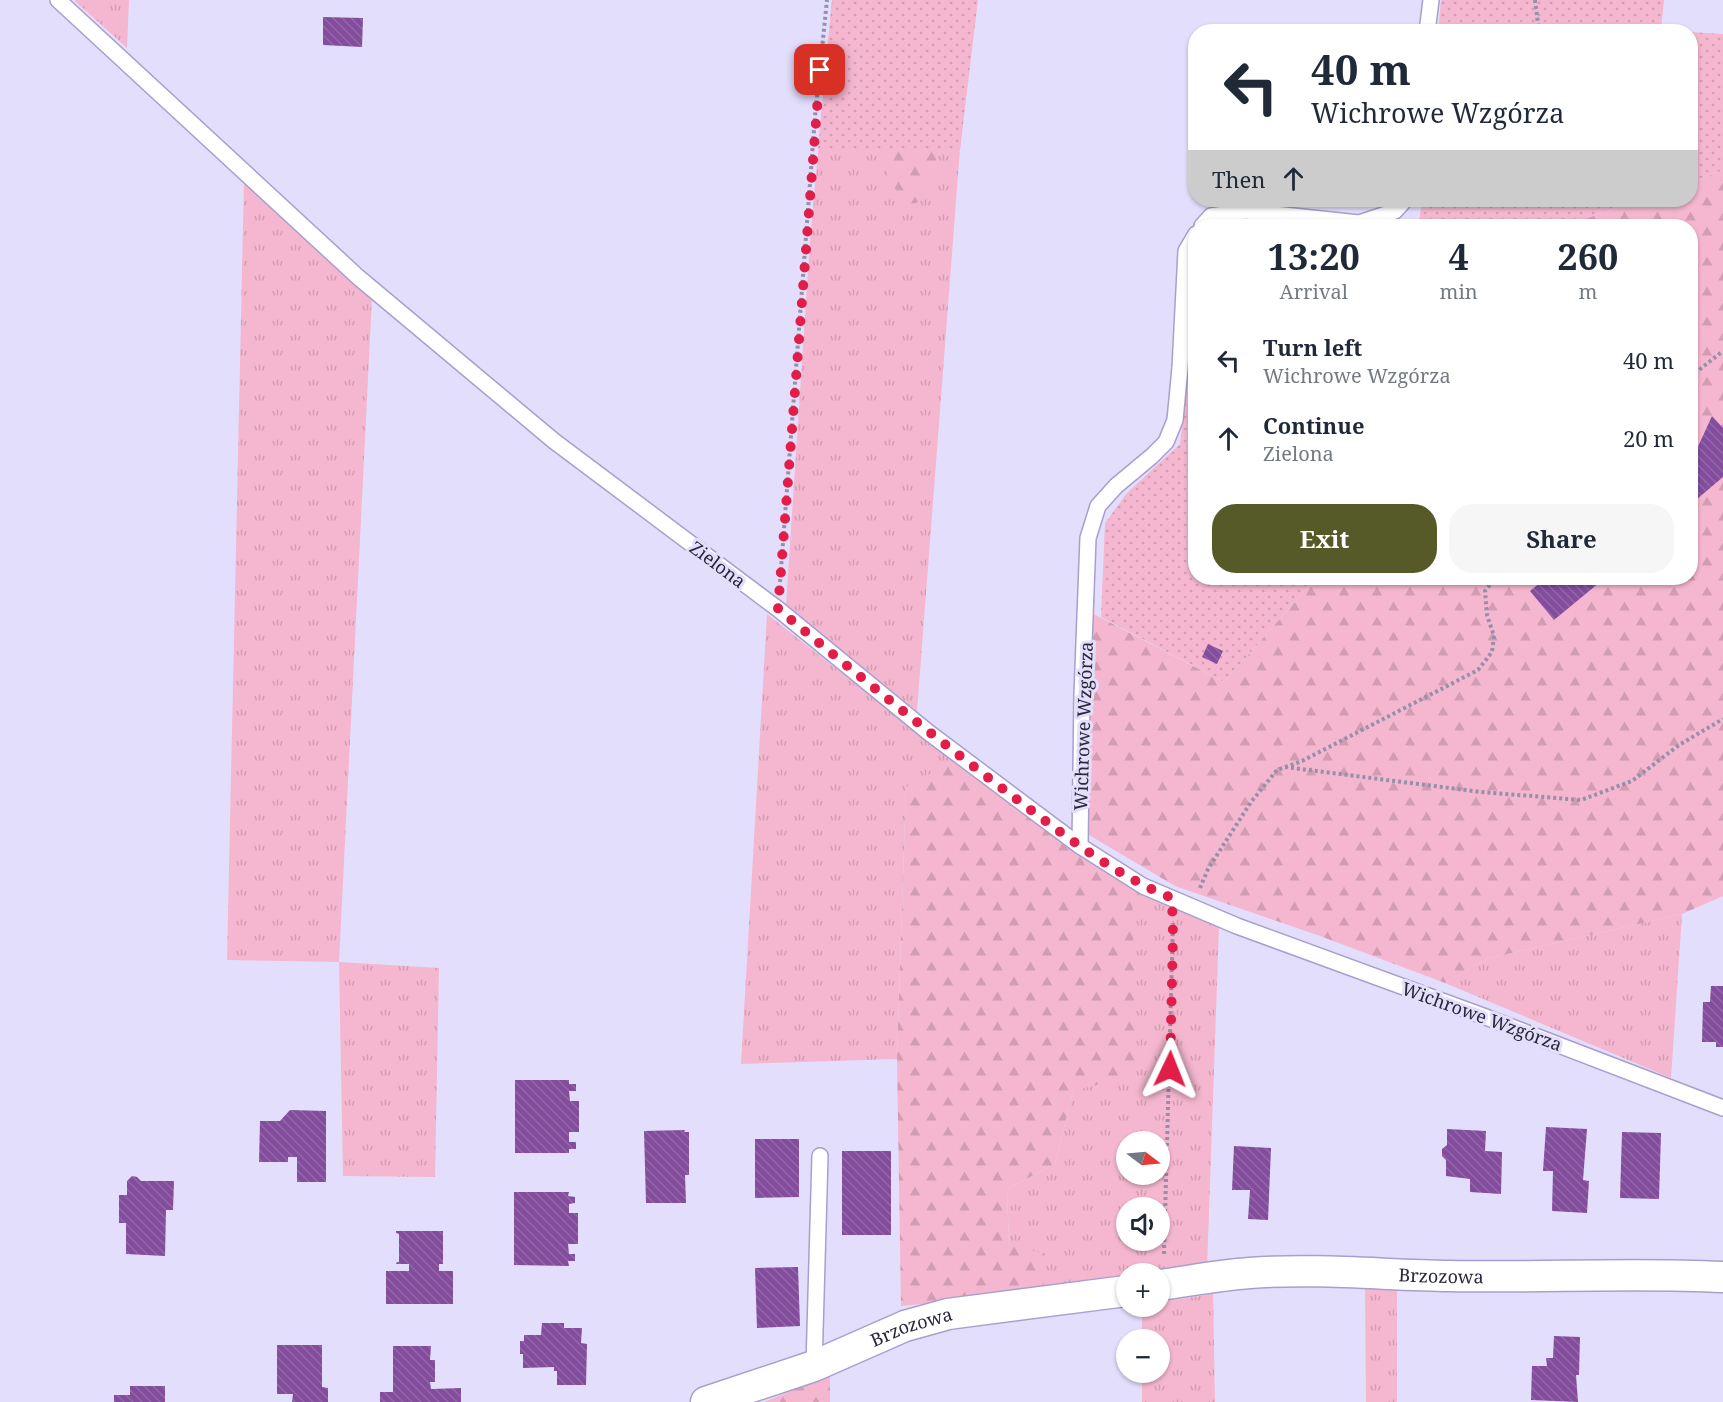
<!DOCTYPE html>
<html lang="en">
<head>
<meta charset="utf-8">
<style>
  body { margin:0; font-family:"Noto Serif",serif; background:#f6f6f7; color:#1f2937; height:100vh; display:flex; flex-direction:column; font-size:22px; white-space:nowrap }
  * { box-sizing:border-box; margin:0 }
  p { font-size:20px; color:#747a83 }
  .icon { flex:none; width:33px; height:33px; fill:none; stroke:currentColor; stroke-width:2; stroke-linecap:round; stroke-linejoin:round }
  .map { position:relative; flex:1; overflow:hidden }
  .panel { position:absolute; left:1188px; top:219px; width:510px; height:366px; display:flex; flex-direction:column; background:#fff; border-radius:24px; box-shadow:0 2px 4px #0004 }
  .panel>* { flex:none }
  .top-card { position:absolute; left:1188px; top:24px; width:510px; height:183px; border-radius:24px; box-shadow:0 2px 4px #0004; background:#fff; color:#1f2937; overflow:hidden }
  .needle { width:39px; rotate:106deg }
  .fabs { position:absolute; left:1116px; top:1131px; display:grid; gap:12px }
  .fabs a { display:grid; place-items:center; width:54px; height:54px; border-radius:50%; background:#fff; box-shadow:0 2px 4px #0004; font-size:30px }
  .pin { position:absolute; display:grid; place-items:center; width:51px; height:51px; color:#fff; margin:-26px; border-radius:12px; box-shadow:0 3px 9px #0006 }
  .me { position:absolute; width:66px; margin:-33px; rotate:2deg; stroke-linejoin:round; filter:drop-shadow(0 0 4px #0008) }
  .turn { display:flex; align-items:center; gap:21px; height:126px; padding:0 24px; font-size:27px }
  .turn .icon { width:78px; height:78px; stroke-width:2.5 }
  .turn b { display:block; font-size:42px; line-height:51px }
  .then { display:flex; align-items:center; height:57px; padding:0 24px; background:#0003; gap:12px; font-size:22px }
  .eta { display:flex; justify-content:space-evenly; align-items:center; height:102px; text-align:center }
  .eta b { font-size:36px; font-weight:700; line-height:42px }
  .cta { display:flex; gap:12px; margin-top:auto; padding:12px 24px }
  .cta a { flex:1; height:69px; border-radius:24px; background:#555a28; color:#fff; font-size:24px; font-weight:700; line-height:69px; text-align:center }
  .cta a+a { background:#f6f6f7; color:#1f2937 }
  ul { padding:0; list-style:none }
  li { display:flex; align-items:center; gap:18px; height:78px; padding:0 24px }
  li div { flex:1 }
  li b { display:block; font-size:22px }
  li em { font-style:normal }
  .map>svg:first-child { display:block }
  .grass { fill:url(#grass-tufts); fill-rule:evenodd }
  .forest { fill:url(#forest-firs) }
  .park { fill:url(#park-dots) }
  .building { fill:url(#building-back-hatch) }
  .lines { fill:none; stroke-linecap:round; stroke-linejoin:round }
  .lane-casing { stroke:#a89fce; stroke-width:18 }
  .street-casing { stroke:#a89fce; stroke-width:33 }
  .path { stroke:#9490a9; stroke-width:4; stroke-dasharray:3 3; stroke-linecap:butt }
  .lane { stroke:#fff; stroke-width:15 }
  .street { stroke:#fff; stroke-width:30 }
  .route { stroke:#e11d48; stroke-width:10; stroke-dasharray:0 18 }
  .labels { text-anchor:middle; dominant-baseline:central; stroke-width:6; stroke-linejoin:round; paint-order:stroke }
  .street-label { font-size:18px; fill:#2a2639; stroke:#e3defc }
</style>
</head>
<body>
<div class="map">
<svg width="1723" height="1402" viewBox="0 0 1723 1402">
  <defs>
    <pattern id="grass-tufts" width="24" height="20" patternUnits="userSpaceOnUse" patternTransform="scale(1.5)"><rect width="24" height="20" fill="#f5b7cf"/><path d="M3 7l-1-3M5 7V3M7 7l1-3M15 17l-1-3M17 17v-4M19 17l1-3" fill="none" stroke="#d29db2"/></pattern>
    <pattern id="forest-firs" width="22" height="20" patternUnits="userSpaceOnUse" patternTransform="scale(1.5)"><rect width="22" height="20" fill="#f5b7cf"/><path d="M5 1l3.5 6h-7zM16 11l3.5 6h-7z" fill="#d29db2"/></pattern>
    <pattern id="park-dots" width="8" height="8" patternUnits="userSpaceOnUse" patternTransform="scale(1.5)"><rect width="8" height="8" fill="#f5b7cf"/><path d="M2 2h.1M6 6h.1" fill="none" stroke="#d29db2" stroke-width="1.8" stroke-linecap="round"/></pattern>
    <pattern id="building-back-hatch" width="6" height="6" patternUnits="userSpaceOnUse" patternTransform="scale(1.5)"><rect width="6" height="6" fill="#834c9d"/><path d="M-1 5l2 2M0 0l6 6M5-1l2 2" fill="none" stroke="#9268a7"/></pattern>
  </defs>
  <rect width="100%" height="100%" fill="#e3defc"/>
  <g class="grass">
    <path d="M75,0H129L127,48L75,1Z"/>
    <path d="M832,0H977L960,149L917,711L786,605L810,241Z"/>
    <path d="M244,180L372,298L339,962L439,968L435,1177L343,1176L339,962L227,960Z"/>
    <path d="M767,614L953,761L906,788L897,1059L741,1064Z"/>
    <path d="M1132,883L1147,894L1219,927L1207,1268L1148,1273L1126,1274V1277L1043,1292L1009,1246L1007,1189L1055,1164L1073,1091ZM1126,1142H1160V1174H1126ZM1126,1208H1160V1240H1126Z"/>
    <path d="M1682,914L1671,1078L1445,983L1486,959Z"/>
    <path d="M1365,1286L1397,1287V1402H1366Z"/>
    <path d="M1213,1294L1215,1402H1142V1373L1160,1372V1340L1142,1339V1307L1160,1306V1302Z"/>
  </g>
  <g class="forest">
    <path d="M927,73L939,154L917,203L903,204L872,142Z"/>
    <path d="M1723,170V896L1682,914L1486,959L1445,983L1320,936L1175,886L1089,835L1090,612L1224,682L1316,578H1690V226H1564L1640,200H1690L1691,182Z"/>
    <path d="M953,761L1132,883L1136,1075L1073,1091L1055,1164L1007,1189L1009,1246L1045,1253L1043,1292L901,1306L897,1059L906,787Z"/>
    <path d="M830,1375V1402H764Z"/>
  </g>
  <g class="park">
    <path d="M832,0H978L960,149H818Z"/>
    <path d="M1441,0H1664L1661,29L1689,31H1438Z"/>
    <path d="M1690,32L1723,34V170L1691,182Z"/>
    <path d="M1422,200H1640L1564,226H1408L1419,223Z"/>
    <path d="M1249,217L1318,226H1214Z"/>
    <path d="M1195,260L1196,578H1316L1224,682L1101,617L1105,523L1127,493L1180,444L1192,337Z"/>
  </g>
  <g class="building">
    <path d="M323,17L363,18L362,47L323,45Z"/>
    <path d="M1712,416L1723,428V477L1690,505V455L1696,451Z"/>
    <path d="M1546,578H1605L1554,620L1530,591Z"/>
    <path d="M1208,644L1223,651L1217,664L1202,657Z"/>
    <path d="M1711,986H1723V1047H1716V1042H1702L1703,1002H1710Z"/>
    <path d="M515,1080H569V1084H576V1091H569L570,1101H579V1132H569V1142H576V1149H569V1153H515Z"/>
    <path d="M290,1110L326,1111V1182H297V1157H288V1162H259L260,1121H280Z"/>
    <path d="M1546,1127L1587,1129L1583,1180L1589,1181L1587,1213L1552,1211L1553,1171H1543Z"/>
    <path d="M1447,1129L1486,1131L1485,1151L1502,1152L1501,1194L1470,1192V1179L1446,1176V1160L1442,1156V1149L1447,1145Z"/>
    <path d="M685,1130L684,1132H689V1175H685L686,1203H646L644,1131Z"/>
    <path d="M1622,1132L1661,1133L1659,1199L1620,1198Z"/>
    <path d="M755,1139H799V1197L755,1198Z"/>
    <path d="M1234,1146L1271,1148L1268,1220L1248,1219L1250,1190H1232Z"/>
    <rect x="842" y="1151" width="49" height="84"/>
    <path d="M132,1176L137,1177L141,1181H174L173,1210H166L165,1256L126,1254V1223H119V1195H127V1181Z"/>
    <path d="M514,1192H569L568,1196L575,1197V1203L569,1204V1213H578V1244H568L569,1254H575V1261H568L569,1266L514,1265Z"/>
    <path d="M396,1231H443V1264H439V1271H453V1304H386V1271H409V1264H396L397,1262H399V1234L396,1233Z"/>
    <path d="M798,1267L800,1326L757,1328L755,1268Z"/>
    <path d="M542,1323H564V1328H582L581,1343L587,1344L586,1385H557V1371H554V1367L523,1368V1354H520V1341H524V1335H541Z"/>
    <path d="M1554,1336L1580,1337L1579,1375H1576L1578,1402L1531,1400L1532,1366H1547L1546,1358H1553Z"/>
    <path d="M277,1345H322V1387L328,1388V1402H292L293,1394H277Z"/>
    <path d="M393,1346H431L430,1360H435V1382H430L431,1389L461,1388V1402H380V1392H393Z"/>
    <path d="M130,1386H165V1402H114V1395H130Z"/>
  </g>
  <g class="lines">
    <defs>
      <g id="lane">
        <path d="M58,0L358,277L554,441L778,609L928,732L1080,846L1143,886L1237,926L1483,1016L1723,1108"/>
        <path d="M1427,32L1431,0"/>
        <path d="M1202,226L1211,216L1245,211L1359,223L1395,211L1405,200"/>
        <path d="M1080,846L1082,695L1088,538L1098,506L1116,486L1152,456L1166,442L1175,420L1180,368L1186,251L1196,234"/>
        <path d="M814,1366L820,1156"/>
      </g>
      <g id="street">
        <path id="s1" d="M1160,1285C1189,1281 1220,1275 1250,1273C1317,1268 1383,1275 1450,1276C1541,1278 1632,1272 1723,1277"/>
        <path id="s2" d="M706,1402L814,1366L905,1326L948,1314L1126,1291"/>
      </g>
    </defs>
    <use href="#lane" class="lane-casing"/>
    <use href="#street" class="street-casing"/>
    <g class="path">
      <path d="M1535,0L1539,32"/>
      <path d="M1690,377L1723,351"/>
      <path d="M780,582L815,116L827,0"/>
      <path d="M1285,767L1481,792L1581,800L1632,781L1679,745L1723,719"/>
      <path d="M1200,888L1208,869L1251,802L1277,770L1302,761L1478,670L1492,652L1494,636L1487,615L1485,591L1495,578"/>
      <path d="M1164,1254L1173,923"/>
    </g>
    <use href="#lane" class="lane"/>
    <use href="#street" class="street"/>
  </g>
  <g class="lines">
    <path class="route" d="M820,70L778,609C853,671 929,733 1007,792C1059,831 1112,874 1172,898L1173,935L1170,1069"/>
  </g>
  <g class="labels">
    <g class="street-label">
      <text transform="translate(718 564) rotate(37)">Zielona</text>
      <text transform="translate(1083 726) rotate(-88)">Wichrowe Wzgórza</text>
      <text transform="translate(1482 1016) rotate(20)">Wichrowe Wzgórza</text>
      <text stroke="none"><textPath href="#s1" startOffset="282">Brzozowa</textPath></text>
      <text stroke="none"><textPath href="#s2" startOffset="219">Brzozowa</textPath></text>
    </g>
  </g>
</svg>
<div class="fabs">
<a><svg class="needle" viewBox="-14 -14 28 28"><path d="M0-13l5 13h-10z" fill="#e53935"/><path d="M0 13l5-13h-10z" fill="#747a83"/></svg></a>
<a><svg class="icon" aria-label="sound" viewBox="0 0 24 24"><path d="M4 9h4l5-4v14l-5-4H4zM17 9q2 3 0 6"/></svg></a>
<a>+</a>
<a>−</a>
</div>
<div class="pin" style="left:820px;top:70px;background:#d93025"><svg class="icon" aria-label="arrive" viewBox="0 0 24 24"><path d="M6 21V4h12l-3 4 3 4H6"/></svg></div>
<svg class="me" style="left:1170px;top:1069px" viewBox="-20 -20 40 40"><path d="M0-17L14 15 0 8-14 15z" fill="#e11d48" stroke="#fff" stroke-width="4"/></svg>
<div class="top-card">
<div class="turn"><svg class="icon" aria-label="left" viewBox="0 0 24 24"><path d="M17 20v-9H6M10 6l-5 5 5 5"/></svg><div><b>40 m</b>Wichrowe Wzgórza</div></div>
<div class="then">Then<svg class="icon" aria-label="ahead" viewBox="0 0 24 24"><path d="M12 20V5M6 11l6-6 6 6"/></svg></div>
</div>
<section class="panel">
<div class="eta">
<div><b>13:20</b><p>Arrival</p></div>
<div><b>4</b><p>min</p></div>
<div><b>260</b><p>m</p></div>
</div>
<ul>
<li><svg class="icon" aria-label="left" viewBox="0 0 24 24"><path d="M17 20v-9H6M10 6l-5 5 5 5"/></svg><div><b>Turn left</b><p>Wichrowe Wzgórza</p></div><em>40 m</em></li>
<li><svg class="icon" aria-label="ahead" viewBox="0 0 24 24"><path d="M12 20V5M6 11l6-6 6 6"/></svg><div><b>Continue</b><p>Zielona</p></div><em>20 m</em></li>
</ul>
<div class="cta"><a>Exit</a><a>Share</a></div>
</section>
</div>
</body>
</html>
